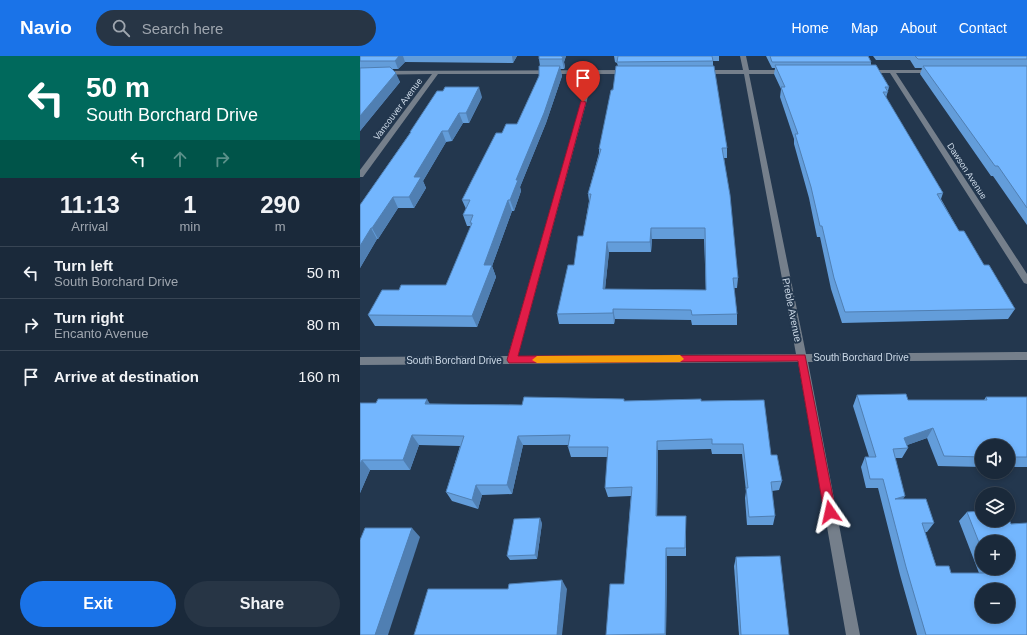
<!DOCTYPE html>
<html lang="en">
<head>
<meta charset="utf-8">
<style>
  body { margin:0; font-family:Arial,sans-serif; background:#273545; color:#f1f3f6; height:100vh; display:flex; flex-direction:column; font-size:15px; white-space:nowrap }
  * { box-sizing:border-box; margin:0 }
  p { font-size:13px; color:#9fa6af }
  .icon { flex:none; width:22px; height:22px; fill:none; stroke:currentColor; stroke-width:2; stroke-linecap:round; stroke-linejoin:round }
  .map { position:relative; flex:1; overflow:hidden }
  .panel { display:flex; flex-direction:column; background:#1a293a; width:360px }
  .panel>* { flex:none }
  .top-card { background:#00695c; color:#fff; overflow:hidden }
  .tools { position:absolute; left:615px; top:383px; display:grid; gap:8px }
  .tools a { display:grid; place-items:center; width:40px; height:40px; border-radius:50%; background:#1a293a; box-shadow:0 2px 6px #0003,0 0 0 1px #384554; font-size:20px }
  .pin { position:absolute; display:grid; place-items:center; width:34px; height:34px; color:#fff; margin:-41px -17px; border-radius:50% 50% 50% 0; rotate:-45deg; box-shadow:0 0 4px #0007 }
  .pin .icon { rotate:45deg }
  .me { position:absolute; width:44px; margin:-22px; rotate:349deg; stroke-linejoin:round; filter:drop-shadow(0 0 3px #0008) }
  .turn { display:flex; align-items:center; gap:14px; height:84px; padding:0 20px; font-size:18px }
  .turn .icon { width:52px; height:52px; stroke-width:2.5 }
  .turn b { display:block; font-size:28px; line-height:34px }
  .lanes { display:flex; align-items:center; height:38px; padding:0 20px; background:#0003; justify-content:center; gap:20px; direction:ltr }
  .lanes .off { opacity:.35 }
  .eta { display:flex; justify-content:space-evenly; align-items:center; height:68px; text-align:center }
  .eta b { font-size:24px; font-weight:600; line-height:28px }
  .cta { display:flex; gap:8px; margin-top:auto; padding:8px 20px }
  .cta a { flex:1; height:46px; border-radius:24px; background:#1a73e8; color:#fff; font-size:16px; font-weight:600; line-height:46px; text-align:center }
  .cta a+a { background:#273545; color:#f1f3f6 }
  ul { padding:0; list-style:none }
  li { display:flex; align-items:center; gap:12px; height:52px; padding:0 20px; border-top:1px solid #384554 }
  li div { flex:1 }
  li b { display:block; font-size:15px }
  li em { font-style:normal }
  header { display:flex; align-items:center; gap:24px; box-sizing:border-box; height:56px; padding:0 20px; background:#1a73e8; color:#fff }
  header strong { font-size:19px }
  nav { display:flex; gap:22px; margin-inline-start:auto; font-size:14px }
  .search { width:280px; height:36px; background:#273545; display:flex; align-items:center; gap:10px; box-sizing:border-box; padding:0 14px; border-radius:22px; color:#9fa6af; font-size:15px }
  main { display:flex; flex:1; min-height:0 }
  .map>svg:first-child { display:block }
  .lines { fill:none; stroke-linecap:round; stroke-linejoin:round }
  .minor { fill:#757f8b; fill-rule:evenodd }
  .wall { fill:#639dda; fill-rule:evenodd }
  .shaded-wall { fill:#507fb2 }
  .building { fill:#73b6fe; stroke:#507fb2; fill-rule:evenodd }
  .route { fill:#e11d48; stroke:#92132f }
  .slow { fill:#f59e0b }
  .labels { text-anchor:middle; dominant-baseline:central; stroke-width:4; stroke-linejoin:round; paint-order:stroke }
  .far-street-label { font-size:9px; fill:#cddae8; stroke:#23374e }
  .street-label { font-size:10px; fill:#cddae8; stroke:#23374e }
</style>
</head>
<body>
<header>
<strong>Navio</strong>
<div class="search"><svg class="icon" aria-label="search" viewBox="0 0 24 24"><circle cx="10" cy="10" r="6"/><path d="M15 15l6 6"/></svg>Search here</div>
<nav><a>Home</a><a>Map</a><a>About</a><a>Contact</a></nav>
</header>
<main>
<section class="panel">
<div class="top-card">
<div class="turn"><svg class="icon" aria-label="left" viewBox="0 0 24 24"><path d="M17 20v-9H6M10 6l-5 5 5 5"/></svg><div><b>50 m</b>South Borchard Drive</div></div>
<div class="lanes"><svg class="icon" aria-label="left" viewBox="0 0 24 24"><path d="M17 20v-9H6M10 6l-5 5 5 5"/></svg><svg class="icon off" aria-label="ahead" viewBox="0 0 24 24"><path d="M12 20V5M6 11l6-6 6 6"/></svg><svg class="icon off" aria-label="right" viewBox="0 0 24 24"><path d="M7 20v-9h11M14 6l5 5-5 5"/></svg></div>
</div>
<div class="eta">
<div><b>11:13</b><p>Arrival</p></div>
<div><b>1</b><p>min</p></div>
<div><b>290</b><p>m</p></div>
</div>
<ul>
<li><svg class="icon" aria-label="left" viewBox="0 0 24 24"><path d="M17 20v-9H6M10 6l-5 5 5 5"/></svg><div><b>Turn left</b><p>South Borchard Drive</p></div><em>50 m</em></li>
<li><svg class="icon" aria-label="right" viewBox="0 0 24 24"><path d="M7 20v-9h11M14 6l5 5-5 5"/></svg><div><b>Turn right</b><p>Encanto Avenue</p></div><em>80 m</em></li>
<li><svg class="icon" aria-label="arrive" viewBox="0 0 24 24"><path d="M6 21V4h12l-3 4 3 4H6"/></svg><div><b>Arrive at destination</b></div><em>160 m</em></li>
</ul>
<div class="cta"><a>Exit</a><a>Share</a></div>
</section>
<div class="map">
<svg width="667" height="579" viewBox="0 0 667 579">
  <rect width="100%" height="100%" fill="#23374e"/>
  <g class="lines">
    <g class="minor">
      <path d="M380,0H386L389,14H428L431,16L428,18H389L446,298L667,296V304L448,306L500,579H486L438,306L0,309V301L148,300L229,18H78L3,121H0V114L72,18L0,19V15L268,14L271,16L268,18H234L158,300L436,298L384,18H342L339,16L342,14H383Z"/>
      <path d="M504,14H576V16L574,17H536L667,218V228L664,227L530,17H506L504,16Z"/>
    </g>
  </g>
  <g class="wall">
    <path d="M0,0H157L153,7L45,6L38,13H32L40,26L0,75Z"/>
    <path d="M206,0L204,6L205,11L204,13H200L202,20L186,67L160,131L161,135L154,155H152L132,210L136,221L117,271L15,270L8,259L39,234L86,229L111,170H107L103,159L106,153L102,144L142,77L157,68L179,20L180,10L179,3Z"/>
    <path d="M254,0H359V5H353V10L367,92V102H364L378,222L377,232H374L377,258V269H332L331,264L255,263L254,268H199L197,258L214,209L223,180L229,145L228,138L239,97V93L258,10L257,7L255,6ZM292,183H344L346,234L245,233L249,196H291Z"/>
    <path d="M406,0H508L511,6V9L529,31L526,42L583,137L581,143L599,175L655,253L648,263L482,267L471,233L460,181H457L449,142L434,88V83L420,41L421,33L414,18L415,12H412Z"/>
    <path d="M513,0H667V169L633,120H631L560,18L562,12H555L550,4H516Z"/>
    <path d="M122,41L109,67H103L92,85L86,86L63,125L66,132L54,152H38L18,183H17L0,212V149L50,77V76Z"/>
    <path d="M497,339L548,344H624L626,341H667V411H648V390H622V411L578,410L567,382L547,389L548,392L542,402H535L543,443L574,467L567,476H565L576,510L591,517H619L599,465L607,456L651,468L667,467V579H557L540,519L518,432H506L501,411L505,401H509L493,350ZM622,486L648,512H622Z"/>
    <path d="M265,345H341L411,399L422,425L419,434L412,435L415,460L413,469H387L385,442L386,435L382,398H352L351,393L298,394L297,460H326V500H307L306,579H246L264,528L271,440L248,441L245,432L248,401H211L208,391V389H163L152,438L122,439L118,453L92,445L86,436L100,390L59,389L50,414H10L0,437V347H16L162,349Z"/>
    <path d="M182,467L177,503L150,504L147,500Z"/>
    <path d="M376,501L429,579H379L374,510Z"/>
  </g>
  <g class="shaded-wall">
    <path d="M39,0H43L45,6L38,13L35,5Z"/>
    <path d="M152,0H157L153,7Z"/>
    <path d="M201,0H206L204,6L205,11L204,13Z"/>
    <path d="M200,10L202,20L186,67L160,131L161,135L154,155L150,144L156,124Z"/>
    <path d="M36,17L40,26L0,75V60Z"/>
    <path d="M119,31L122,41L109,67L106,57Z"/>
    <path d="M99,57L103,67L92,85L88,75Z"/>
    <path d="M82,75L86,86L63,125L66,132L54,152L49,141L54,121Z"/>
    <path d="M33,141L38,152L18,183L12,172Z"/>
    <path d="M148,144L152,155L132,210L136,221L117,271L112,260L124,209Z"/>
    <path d="M11,172L17,183L0,212V190Z"/>
    <path d="M291,172L292,183L291,196L290,186Z"/>
    <path d="M247,186L249,196L244,243L243,233Z"/>
    <path d="M253,253L255,263L254,268L253,257Z"/>
    <path d="M67,343L73,353L65,348Z"/>
    <path d="M573,372L567,382L539,392L544,382Z"/>
    <path d="M52,379L59,389L50,414L43,404Z"/>
    <path d="M158,380L163,389L152,438L147,429Z"/>
    <path d="M297,385L298,394L297,469L296,460Z"/>
    <path d="M2,404L10,414L0,437V408Z"/>
    <path d="M116,429L122,439L118,453L112,444Z"/>
    <path d="M545,440L539,450L535,443Z"/>
    <path d="M180,462L182,467L177,503L175,499Z"/>
    <path d="M52,472L60,481L28,579H15Z"/>
    <path d="M306,492L307,500L306,579H305Z"/>
    <path d="M202,524L207,533L202,579H197Z"/>
  </g>
  <g class="building">
    <path d="M0,0H39L35,5H0Z"/>
    <path d="M179,0H201L203,1L202,3H179Z"/>
    <path d="M258,0H352L353,5L257,6Z"/>
    <path d="M410,0H508L511,6H412Z"/>
    <path d="M555,0H667V3H558Z"/>
    <path d="M415,9H516L529,31H525L528,36H523L583,137L577,138L599,175H604L624,209H629L655,253L485,256L474,222L462,170H460L451,131L435,78H438L421,31H425Z"/>
    <path d="M179,10H200L184,57L156,124H158L150,144H148L124,209H132L112,260L8,259L22,234H39L41,229H86L112,167H110L113,159H103L110,144H102L112,124L136,77H142L146,68H157L179,20Z"/>
    <path d="M256,10H354L367,92H362L370,139L378,222H373L377,258L332,259L331,254L253,253V257L197,258L208,209H214L218,180H223L231,138H228L241,93H239L251,34H253ZM291,172H345L346,234L243,233L247,186H290Z"/>
    <path d="M563,10H667V152L638,110H635Z"/>
    <path d="M30,11L36,17L0,60V12Z"/>
    <path d="M85,31H119L106,57H99L88,75H82L54,121H61L49,141H33L12,172H11L0,190V149L51,76H50L77,35H83Z"/>
    <path d="M546,338L548,344H627L626,341H667V401H648V390H622V401L584,400L573,372L544,382L548,392L533,393L545,440L535,443H566L574,467H562L576,510H589L591,517H631L629,512H648V486H622V494L607,456L622,455V464H648V461L651,468L667,467V579H566L546,511L523,423H510L505,401H516L497,339ZM622,534H648V560H622Z"/>
    <path d="M164,341L264,343V345L341,343V345L404,344L411,399H417L422,425L411,426L415,460L389,461L386,432H388L383,388H352V383L297,385L296,460H326L325,492H306L305,578L246,579L250,528H264L272,431L245,432L248,391H208L210,379L158,380L147,429H116L112,444L86,436L104,380L52,379L43,404H2L0,408V347H16L18,343H67L65,348L162,349Z"/>
    <path d="M180,462L175,499L147,500L154,463Z"/>
    <path d="M5,472H52L15,579H0V484Z"/>
    <path d="M420,500L429,579H381L376,501Z"/>
    <path d="M202,524L197,579H54L68,533H148L149,528Z"/>
  </g>
  <path class="route" d="M221,45L226,46L158,300L445,299L476,456L474,460L470,461L466,460L464,456L438,305L149,307L147,304Z"/>
  <path class="slow" d="M320,299L324,303L320,306L177,307L172,304L177,300Z"/>
  <g class="labels">
    <g class="far-street-label">
      <text transform="translate(38 53) rotate(-53)">Vancouver Avenue</text>
      <text transform="translate(607 115) rotate(57)">Dawson Avenue</text>
    </g>
    <g class="street-label">
      <text transform="translate(432 254) rotate(79)">Preble Avenue</text>
      <text x="501" y="301">South Borchard Drive</text>
      <text x="94" y="304">South Borchard Drive</text>
    </g>
  </g>
</svg>
<div class="tools">
<a><svg class="icon" aria-label="sound" viewBox="0 0 24 24"><path d="M4 9h4l5-4v14l-5-4H4zM17 9q2 3 0 6"/></svg></a>
<a><svg class="icon" aria-label="layers" viewBox="0 0 24 24"><path d="M12 4l9 5-9 5-9-5zM3 14l9 5 9-5"/></svg></a>
<a>+</a>
<a>−</a>
</div>
<div class="pin" style="left:223px;top:46px;background:#d93025"><svg class="icon" aria-label="arrive" viewBox="0 0 24 24"><path d="M6 21V4h12l-3 4 3 4H6"/></svg></div>
<svg class="me" style="left:470px;top:456px" viewBox="-20 -20 40 40"><path d="M0-17L14 15 0 8-14 15z" fill="#e11d48" stroke="#fff" stroke-width="4"/></svg>
</div>
</main>
</body>
</html>
